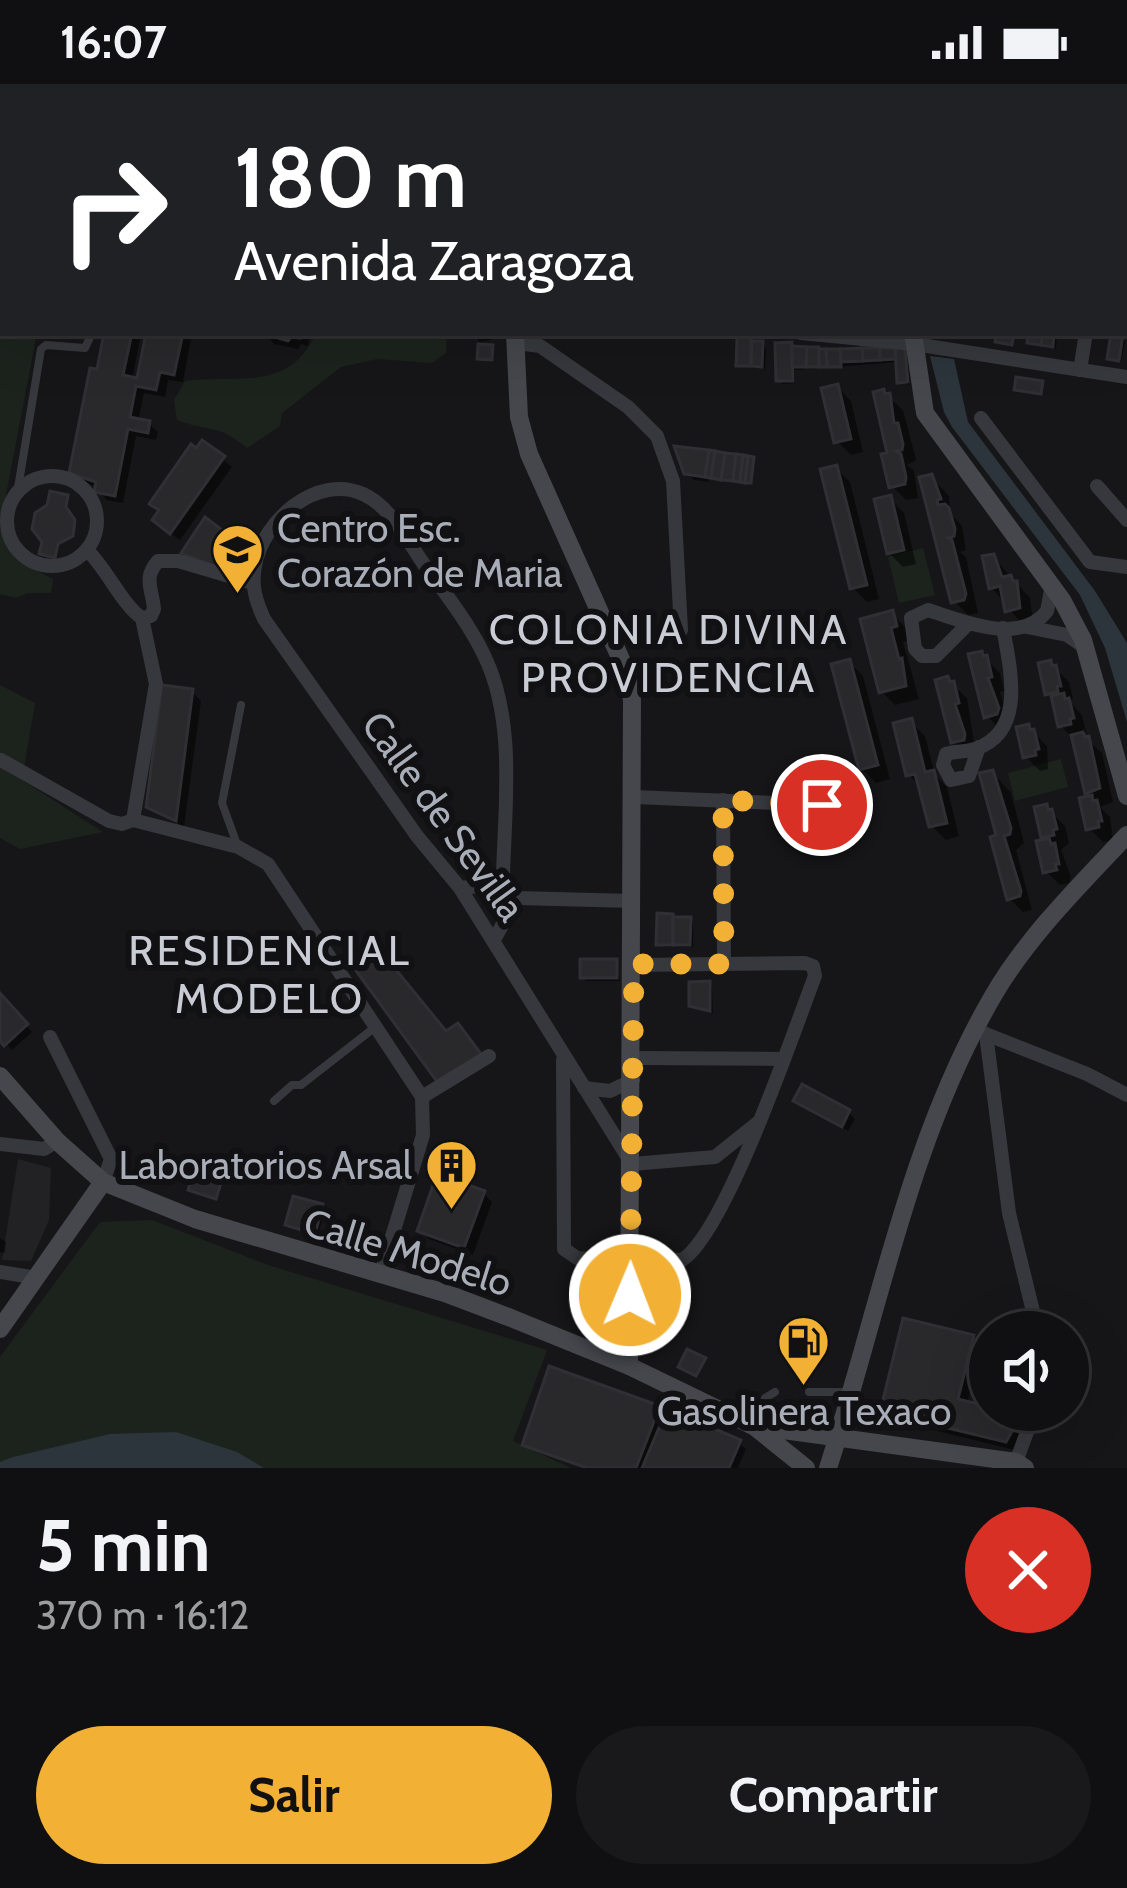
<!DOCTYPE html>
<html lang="es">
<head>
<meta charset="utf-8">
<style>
  body { margin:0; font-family:Cabin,sans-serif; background:#19191b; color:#f1f3f6; height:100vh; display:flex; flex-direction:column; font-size:45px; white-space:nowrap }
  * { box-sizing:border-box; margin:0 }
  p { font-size:39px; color:#9c9d9f }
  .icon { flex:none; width:66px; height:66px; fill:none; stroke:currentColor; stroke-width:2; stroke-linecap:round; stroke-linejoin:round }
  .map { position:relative; height:1384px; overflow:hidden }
  .details { display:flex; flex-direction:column; background:#101012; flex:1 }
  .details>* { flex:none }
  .banner { position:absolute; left:0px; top:0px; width:1128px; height:252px; box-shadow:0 12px 48px #0002,0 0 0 3px #303032; background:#202124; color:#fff; overflow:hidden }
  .controls { position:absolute; left:969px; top:1227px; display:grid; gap:24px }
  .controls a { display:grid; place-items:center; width:120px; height:120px; border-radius:50%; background:#101012; box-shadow:0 12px 48px #0002,0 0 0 3px #303032; font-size:60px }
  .pin { position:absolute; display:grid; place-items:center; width:102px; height:102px; color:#fff; margin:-51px; border:6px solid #fff; border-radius:50%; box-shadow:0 3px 12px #0007 }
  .me { position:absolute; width:132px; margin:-66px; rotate:1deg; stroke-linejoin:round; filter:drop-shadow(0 0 9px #0008) }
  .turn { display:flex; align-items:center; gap:42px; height:252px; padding:0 36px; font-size:54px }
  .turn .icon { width:156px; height:156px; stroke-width:2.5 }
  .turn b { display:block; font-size:84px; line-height:102px }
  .round { display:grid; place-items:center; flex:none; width:126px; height:126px; border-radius:63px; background:#19191b }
  .summary { display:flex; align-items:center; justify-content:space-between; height:204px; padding:0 36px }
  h1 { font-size:72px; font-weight:800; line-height:90px }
  .action { display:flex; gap:24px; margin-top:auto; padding:24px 36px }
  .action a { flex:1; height:138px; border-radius:72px; background:#f2b134; color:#111; font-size:48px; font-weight:800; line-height:138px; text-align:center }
  .action a+a { background:#19191b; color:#f1f3f6 }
  .status { display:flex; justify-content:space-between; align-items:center; height:84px; padding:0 60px; background:#101012; direction:ltr }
  .status svg { height:33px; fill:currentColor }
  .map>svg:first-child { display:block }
  .built { fill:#222225 }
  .green { fill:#1c231d }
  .water { fill:#2c353c }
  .shadow { fill:#0007 }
  .building { fill:#29292c; stroke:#303034; stroke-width:3 }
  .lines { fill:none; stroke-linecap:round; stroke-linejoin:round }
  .lane { stroke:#37383d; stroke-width:8 }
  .street { stroke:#37383d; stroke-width:14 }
  .secondary { stroke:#45474d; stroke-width:18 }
  .route { stroke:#f2b134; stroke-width:21; stroke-dasharray:0 37.8 }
  .labels { text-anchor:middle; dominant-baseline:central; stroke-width:12; stroke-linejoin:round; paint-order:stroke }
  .poi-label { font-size:39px; fill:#a8adb8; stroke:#111113; text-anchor:start }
  .street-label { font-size:39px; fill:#a8adb8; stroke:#111113 }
  .neighbourhood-label { font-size:42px; letter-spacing:3px; fill:#c9ccd4; stroke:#111113 }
</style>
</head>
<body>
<div class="status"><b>16:07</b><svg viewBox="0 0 49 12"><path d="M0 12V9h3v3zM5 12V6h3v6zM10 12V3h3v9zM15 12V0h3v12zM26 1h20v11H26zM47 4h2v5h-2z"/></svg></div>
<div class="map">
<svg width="1127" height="1384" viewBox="0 0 1127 1384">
  <rect width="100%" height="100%" fill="#161618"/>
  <path class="built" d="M18,1075L51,1084L49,1136L31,1177L2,1176Z"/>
  <g class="green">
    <path d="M0,96L3,249H37L0,442Z"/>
    <path d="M316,249H447L446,269L432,279L377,275L341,283L282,329L280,342L247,364C217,339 211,349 177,336L174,316L185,297C239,290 289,309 316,249Z"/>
    <path d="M0,444C15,478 22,479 53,495L51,509H28L16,514L0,510Z"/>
    <path d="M923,464L935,511L899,519L888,473Z"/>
    <path d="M0,601L35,619L22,696L103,748L20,765L0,754Z"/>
    <path d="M1061,675L1068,703L1015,717L1008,689Z"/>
    <path d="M152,1136L268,1181L547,1266L513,1357L571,1384H0V1273L100,1138Z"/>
  </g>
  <g class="water">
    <path d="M930,272L954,275L968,338L1095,507L1127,559V638L1105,564L1080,511L952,343L944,328Z"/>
    <path d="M176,1348L237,1368L264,1384H0V1378L13,1373L110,1350Z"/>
  </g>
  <g class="shadow">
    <path d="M107,249L141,250L132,296L140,297L149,249H185L191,255L183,298L168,296L165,313L144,309L138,338L149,340L158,348L156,356L136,352L123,419L106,416L98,403L81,397L72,388Z"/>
    <path d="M265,249H310L308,262L301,260L298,265L274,260Z"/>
    <path d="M475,249H490L491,256L479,258Z"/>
    <path d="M1031,249H1057L1056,265L1034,261Z"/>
    <path d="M1121,253L1125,257L1121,279L1110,274Z"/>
    <path d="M740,257L766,264L765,285L739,281Z"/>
    <path d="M796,266H904L908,270L910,301L900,298L899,278L795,286V299L783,300L779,296Z"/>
    <path d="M837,303L851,317L863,368L851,371L837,357Z"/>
    <path d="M887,312L903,326L916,376L907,381L914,387L918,414L906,416L892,402Z"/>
    <path d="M679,365L742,374L746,379V375L753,376L751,399L718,397L705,384L701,388L710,398L694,396L687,389Z"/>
    <path d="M223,375L232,383L180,456L164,445Z"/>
    <path d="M836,384L850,398L879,515L867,518L853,504Z"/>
    <path d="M931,393L949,412L950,429L962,442L966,466L960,468L966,473L978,529L968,531L954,517Z"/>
    <path d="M890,415L904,429L916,480L903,483L889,469Z"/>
    <path d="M245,467L251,474L238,493L185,469Z"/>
    <path d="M993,473L1030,514L1033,538L1022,540L991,503Z"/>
    <path d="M892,530L906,544L909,556L903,558L919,615L895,621L881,607Z"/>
    <path d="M981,570L1000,589L1004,607L1000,608L1010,644L1001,646L987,632Z"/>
    <path d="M849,578L863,592L890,695L876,699L862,685Z"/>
    <path d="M1050,580L1069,598L1073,615L1068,616L1082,631L1086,648L1080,649L1102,669L1113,718L1100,723L1110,733L1113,756L1103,758L1089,744L1082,717L1093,714L1088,709L1076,657L1061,642L1055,617L1048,609Z"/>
    <path d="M947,596L967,614L976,670L967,672L953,658Z"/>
    <path d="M192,608L201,617L184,743L149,722Z"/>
    <path d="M911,638L925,652L935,691L947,703L959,752L946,756L932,742L922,704L909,691Z"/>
    <path d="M1028,643L1047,662L1048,685L1040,687L1026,673Z"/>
    <path d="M993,689L1011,709L1024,759L1016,766L1032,826L1023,828L1009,814Z"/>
    <path d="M1046,723L1065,742L1069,759L1061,766L1071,793L1069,799L1060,801L1046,787L1037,725Z"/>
    <path d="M689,836L693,840V863H663L659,860Z"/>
    <path d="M616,878L620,897H586L583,893Z"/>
    <path d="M709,900L712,904L713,930L692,921Z"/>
    <path d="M0,913L32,948L12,966L0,952Z"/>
    <path d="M797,1017L849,1029L855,1035L848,1047Z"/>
    <path d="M483,1109L492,1118L473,1171L429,1155L420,1146Z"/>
    <path d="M322,1123L325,1127L318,1151L289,1140Z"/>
    <path d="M0,1154L6,1158L5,1169L0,1168Z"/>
    <path d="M610,1207L616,1213V1238L605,1241L585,1229Z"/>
    <path d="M972,1254L981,1263L967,1321L1020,1333L1028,1342L1015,1366L892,1336L883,1327Z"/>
    <path d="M659,1325L662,1328L657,1342L739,1359L746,1365L738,1384H586L525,1360Z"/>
  </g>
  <g class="building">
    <path d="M104,249H132L123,291L137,294L146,249H183L174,291L160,288L156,306L136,302L130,333L150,337L148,349L128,345L115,412L94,408L96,398L69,389L90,284L97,285Z"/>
    <path d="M262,249H301L300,254L291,253L288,257Z"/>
    <path d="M996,249H1014L1012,261L995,258Z"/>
    <path d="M1028,249H1043L1041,261L1027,259Z"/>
    <path d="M1043,249H1054L1053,263L1041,261Z"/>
    <path d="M1111,249L1123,250L1119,277L1107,275Z"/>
    <path d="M737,253L751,254V282H736Z"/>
    <path d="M752,257H763L762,283L751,282Z"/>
    <path d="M792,258L793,297H776L775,259Z"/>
    <path d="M478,260L493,261L492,276L477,275Z"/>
    <path d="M792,262L807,263L806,283H792Z"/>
    <path d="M807,263H819V283H806Z"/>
    <path d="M905,263L908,298L897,299L895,264Z"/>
    <path d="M862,264H880V276L863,277Z"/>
    <path d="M862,264L863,277L840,278V265Z"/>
    <path d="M880,264H895L896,275L880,276Z"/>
    <path d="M819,265H826L827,283H819Z"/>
    <path d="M826,265H840L841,283H827Z"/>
    <path d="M1016,293L1043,297L1041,310L1014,306Z"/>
    <path d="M838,300L851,355L834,359L821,304Z"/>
    <path d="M884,305L885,310L890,309L894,339H898L903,360L902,366L896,367L901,370L906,393L905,400L889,404L881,370L887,369L873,308Z"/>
    <path d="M202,356L225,372L170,450L152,436L159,426L149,420L191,360L196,364Z"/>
    <path d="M674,362L709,366L705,393L684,390Z"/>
    <path d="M709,366L715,367L711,394L705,393Z"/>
    <path d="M715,367L725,369L721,396L711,394Z"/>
    <path d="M725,369L736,370L733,397L721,396Z"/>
    <path d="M736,370L743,371L740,398L733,397Z"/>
    <path d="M743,371L748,372L745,399L740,398Z"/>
    <path d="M748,372L754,373L751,399H745Z"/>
    <path d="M837,381L867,501L850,505L820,385Z"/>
    <path d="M932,390L941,415L937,416L938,421L945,420L949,424L955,445L954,452L948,454L952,456L966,510L964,516L951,519L919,393Z"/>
    <path d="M50,407L68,411L66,423L75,436L73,452L58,460L55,474L39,470L42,458L32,445L35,429L47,421Z"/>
    <path d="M891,411L904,466L887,470L874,415Z"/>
    <path d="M205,433L247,465L231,489L181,469Z"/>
    <path d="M994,470L1002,493L1011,491L1013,497H1017L1020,524L1005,528L1000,502L989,505L982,472Z"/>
    <path d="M893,526L897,542L891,544L899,575L902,574L906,602L879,609L860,535Z"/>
    <path d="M982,567L983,572L987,571L992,593L988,594L999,624L997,630L984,634L968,570Z"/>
    <path d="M850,575L878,681L859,686L831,580Z"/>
    <path d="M1051,576L1052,582L1056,581L1061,602H1057L1058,608L1045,611L1038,579Z"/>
    <path d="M948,592L950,598L954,597L959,619L955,620L965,650L964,656L951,659L935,596Z"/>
    <path d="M162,601L193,605L176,737L146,723Z"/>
    <path d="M1064,609L1065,615L1069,614L1074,634L1070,635L1071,640L1058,643L1051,612Z"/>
    <path d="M912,634L925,688L934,686L947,739L929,743L915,690L906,692L893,639Z"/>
    <path d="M1029,640L1030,646L1034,645L1039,665L1035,666L1036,671L1023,674L1016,643Z"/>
    <path d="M1083,648L1085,653L1089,652L1100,704L1085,710L1071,651Z"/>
    <path d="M993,686L1011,744L1010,750L1004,752L1021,807L1020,812L1007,816L990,753L996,751L979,689Z"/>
    <path d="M1092,711L1093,717L1097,716L1102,737H1098L1099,743L1086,746L1079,714Z"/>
    <path d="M1047,720L1048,726L1052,725L1057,745L1053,746L1054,751L1041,754L1034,723Z"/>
    <path d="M1049,754L1051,760L1055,759L1059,780H1055L1057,786L1043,789L1036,757Z"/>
    <path d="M657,829L673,830V861H656Z"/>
    <path d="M673,833H691L690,861H673Z"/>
    <path d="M379,865L446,947L458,939L481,970L438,999L354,884Z"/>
    <rect x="580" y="875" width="37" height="19"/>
    <path d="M710,897V927L689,922V898Z"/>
    <path d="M0,909L28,940L4,962L0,957Z"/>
    <path d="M802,1000L850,1026L842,1043L793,1017Z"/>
    <path d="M193,1090L221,1099L216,1115L188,1106Z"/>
    <path d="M437,1090L485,1107L464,1164L417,1147Z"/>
    <path d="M293,1112L323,1120L315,1150L285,1141Z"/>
    <path d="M585,1201L611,1204V1232L597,1236L582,1230Z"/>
    <path d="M903,1234L974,1251L958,1315L1021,1331L1006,1358L880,1328Z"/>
    <path d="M687,1265L706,1274L696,1292L678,1283Z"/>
    <path d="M549,1282L660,1322L636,1384H587L522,1361Z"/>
    <path d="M667,1325L741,1356L729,1384H642Z"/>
  </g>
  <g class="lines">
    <g class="lane">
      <path d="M17,410L41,265L46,261L85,264L92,249"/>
      <path d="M238,763L222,719L241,621"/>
      <path d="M274,1017L292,1001H301L374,944"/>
      <path d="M809,1308H849"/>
      <path d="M756,1341L765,1314L775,1308"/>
    </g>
    <g class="street">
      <path d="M510,0L518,3"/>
      <path d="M552,0L553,3"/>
      <path d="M628,0V3"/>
      <path d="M804,0V3"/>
      <path d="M1125,5L1126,0"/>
      <path d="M0,31H3"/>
      <path d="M1125,120H1127"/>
      <path d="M801,249L914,260L1127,293"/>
      <path d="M517,259L540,262L628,323L657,352L673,397L681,546"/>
      <path d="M1080,286L1086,249"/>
      <path d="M981,334L1090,478L1127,483"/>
      <circle cx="52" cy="437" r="45"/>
      <path d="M1097,402L1127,436"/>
      <path d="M87,466C107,485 123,522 142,534L151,532L154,525C152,504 143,494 158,477H178L253,499"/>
      <path d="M969,539L936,572H922L915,565L911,534L928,526C963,537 1020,562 1047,527L1052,501"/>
      <path d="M1027,543L1067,551L1083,562"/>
      <path d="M979,663L969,692L951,696L943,681L946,670C955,667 966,668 975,665C1027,648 1010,584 1003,544"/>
      <path d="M1,676L109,737L122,740L133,736L156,600L142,534"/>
      <path d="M635,713L822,721"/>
      <path d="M723,716L724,880"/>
      <path d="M133,736L238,763L268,780L422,1013L423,1051L380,1192"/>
      <path d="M503,790L517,814L633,817"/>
      <path d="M460,804L489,801L503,790C505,721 516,636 484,571C468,538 445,509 423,479C407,456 390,422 363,410C317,389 262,437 255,482C251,502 256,517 264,535L417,752L460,804L632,1080L715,1073L760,1037"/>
      <path d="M494,856L517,814"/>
      <path d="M983,949L1087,990L1127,1011"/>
      <path d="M986,950L1009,1129L1038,1248"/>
      <path d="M50,953L111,1075L103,1098"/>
      <path d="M633,974L783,975"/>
      <path d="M563,976L564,1165L577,1174L682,1176C726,1148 793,949 815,892L813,882L805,879L634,881"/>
      <path d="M584,1004L610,1007L633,996"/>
      <path d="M422,1013L489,972"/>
      <path d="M0,1060L44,1065L57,1057"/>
      <path d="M0,1188L37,1194"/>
      <path d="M1016,1378L1035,1326"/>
    </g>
    <g class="secondary">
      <path d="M416,0L419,3"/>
      <path d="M878,0L879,3"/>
      <path d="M515,249L519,333L529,370L627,589L632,616L629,1282"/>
      <path d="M913,249L925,329L1062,516L1083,556L1127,712"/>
      <path d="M0,992L57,1057L103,1098L195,1135L445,1209L511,1234L629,1282L755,1343L806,1384"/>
      <path d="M0,1245L103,1098"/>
      <path d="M760,1343L1016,1378L1025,1384"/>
      <path d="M828,1384C879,1227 909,1056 993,912C1028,852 1080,801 1127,751"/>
    </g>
  </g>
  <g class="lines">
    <path class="route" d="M630,1211L634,880H724L723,716L822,721"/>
  </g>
  <defs>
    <symbol id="school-pin" viewBox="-11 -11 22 30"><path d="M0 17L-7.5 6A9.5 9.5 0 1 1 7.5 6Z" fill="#f2b134" stroke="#111113"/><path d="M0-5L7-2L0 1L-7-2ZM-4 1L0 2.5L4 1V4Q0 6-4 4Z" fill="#111"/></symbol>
    <symbol id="building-pin" viewBox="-11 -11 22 30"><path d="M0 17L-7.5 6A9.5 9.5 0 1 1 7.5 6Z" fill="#f2b134" stroke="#111113"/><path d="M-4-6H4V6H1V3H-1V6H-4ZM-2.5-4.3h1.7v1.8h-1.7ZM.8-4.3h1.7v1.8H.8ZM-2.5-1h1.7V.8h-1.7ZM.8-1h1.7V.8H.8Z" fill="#111"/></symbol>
    <symbol id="fuel-pin" viewBox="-11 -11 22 30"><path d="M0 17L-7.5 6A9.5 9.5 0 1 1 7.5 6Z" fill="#f2b134" stroke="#111113"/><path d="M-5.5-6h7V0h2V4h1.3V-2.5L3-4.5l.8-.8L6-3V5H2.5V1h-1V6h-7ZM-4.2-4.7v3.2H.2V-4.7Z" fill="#111"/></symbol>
  </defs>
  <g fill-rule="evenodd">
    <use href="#school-pin" x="208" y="436" width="59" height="81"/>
    <use href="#building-pin" x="422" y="1052" width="59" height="81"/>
    <use href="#fuel-pin" x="774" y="1228" width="59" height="81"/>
  </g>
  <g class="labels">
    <g class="poi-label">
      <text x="277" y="444">Centro Esc.<tspan x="277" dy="45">Corazón de Maria</tspan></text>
      <text x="412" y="1081" text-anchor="end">Laboratorios Arsal</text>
      <text x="804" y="1327" text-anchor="middle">Gasolinera Texaco</text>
    </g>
    <g class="street-label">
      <text transform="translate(444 732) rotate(54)">Calle de Sevilla</text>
      <text transform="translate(408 1168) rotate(17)">Calle Modelo</text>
    </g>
    <g class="neighbourhood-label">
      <text x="669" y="545">COLONIA DIVINA<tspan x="669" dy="48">PROVIDENCIA</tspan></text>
      <text x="270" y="866">RESIDENCIAL<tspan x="270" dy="48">MODELO</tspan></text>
    </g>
  </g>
</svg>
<div class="controls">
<a><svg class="icon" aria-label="sound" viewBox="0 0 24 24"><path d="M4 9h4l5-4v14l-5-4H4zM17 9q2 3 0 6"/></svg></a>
</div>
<div class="pin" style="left:822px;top:721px;background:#d93025"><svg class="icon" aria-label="arrive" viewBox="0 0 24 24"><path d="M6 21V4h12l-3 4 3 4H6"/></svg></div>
<svg class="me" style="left:630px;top:1211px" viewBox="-20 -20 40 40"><circle r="17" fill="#f2b134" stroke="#fff" stroke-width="3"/><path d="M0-11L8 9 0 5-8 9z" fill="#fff"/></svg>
<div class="banner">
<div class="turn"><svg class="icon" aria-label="right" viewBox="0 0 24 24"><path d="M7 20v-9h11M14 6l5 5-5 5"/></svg><div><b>180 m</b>Avenida Zaragoza</div></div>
</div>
</div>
<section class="details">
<div class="summary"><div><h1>5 min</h1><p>370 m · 16:12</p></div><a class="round" style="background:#d93025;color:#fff"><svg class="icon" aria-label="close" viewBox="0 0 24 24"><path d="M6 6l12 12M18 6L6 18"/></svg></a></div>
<div class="action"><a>Salir</a><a>Compartir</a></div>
</section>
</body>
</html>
